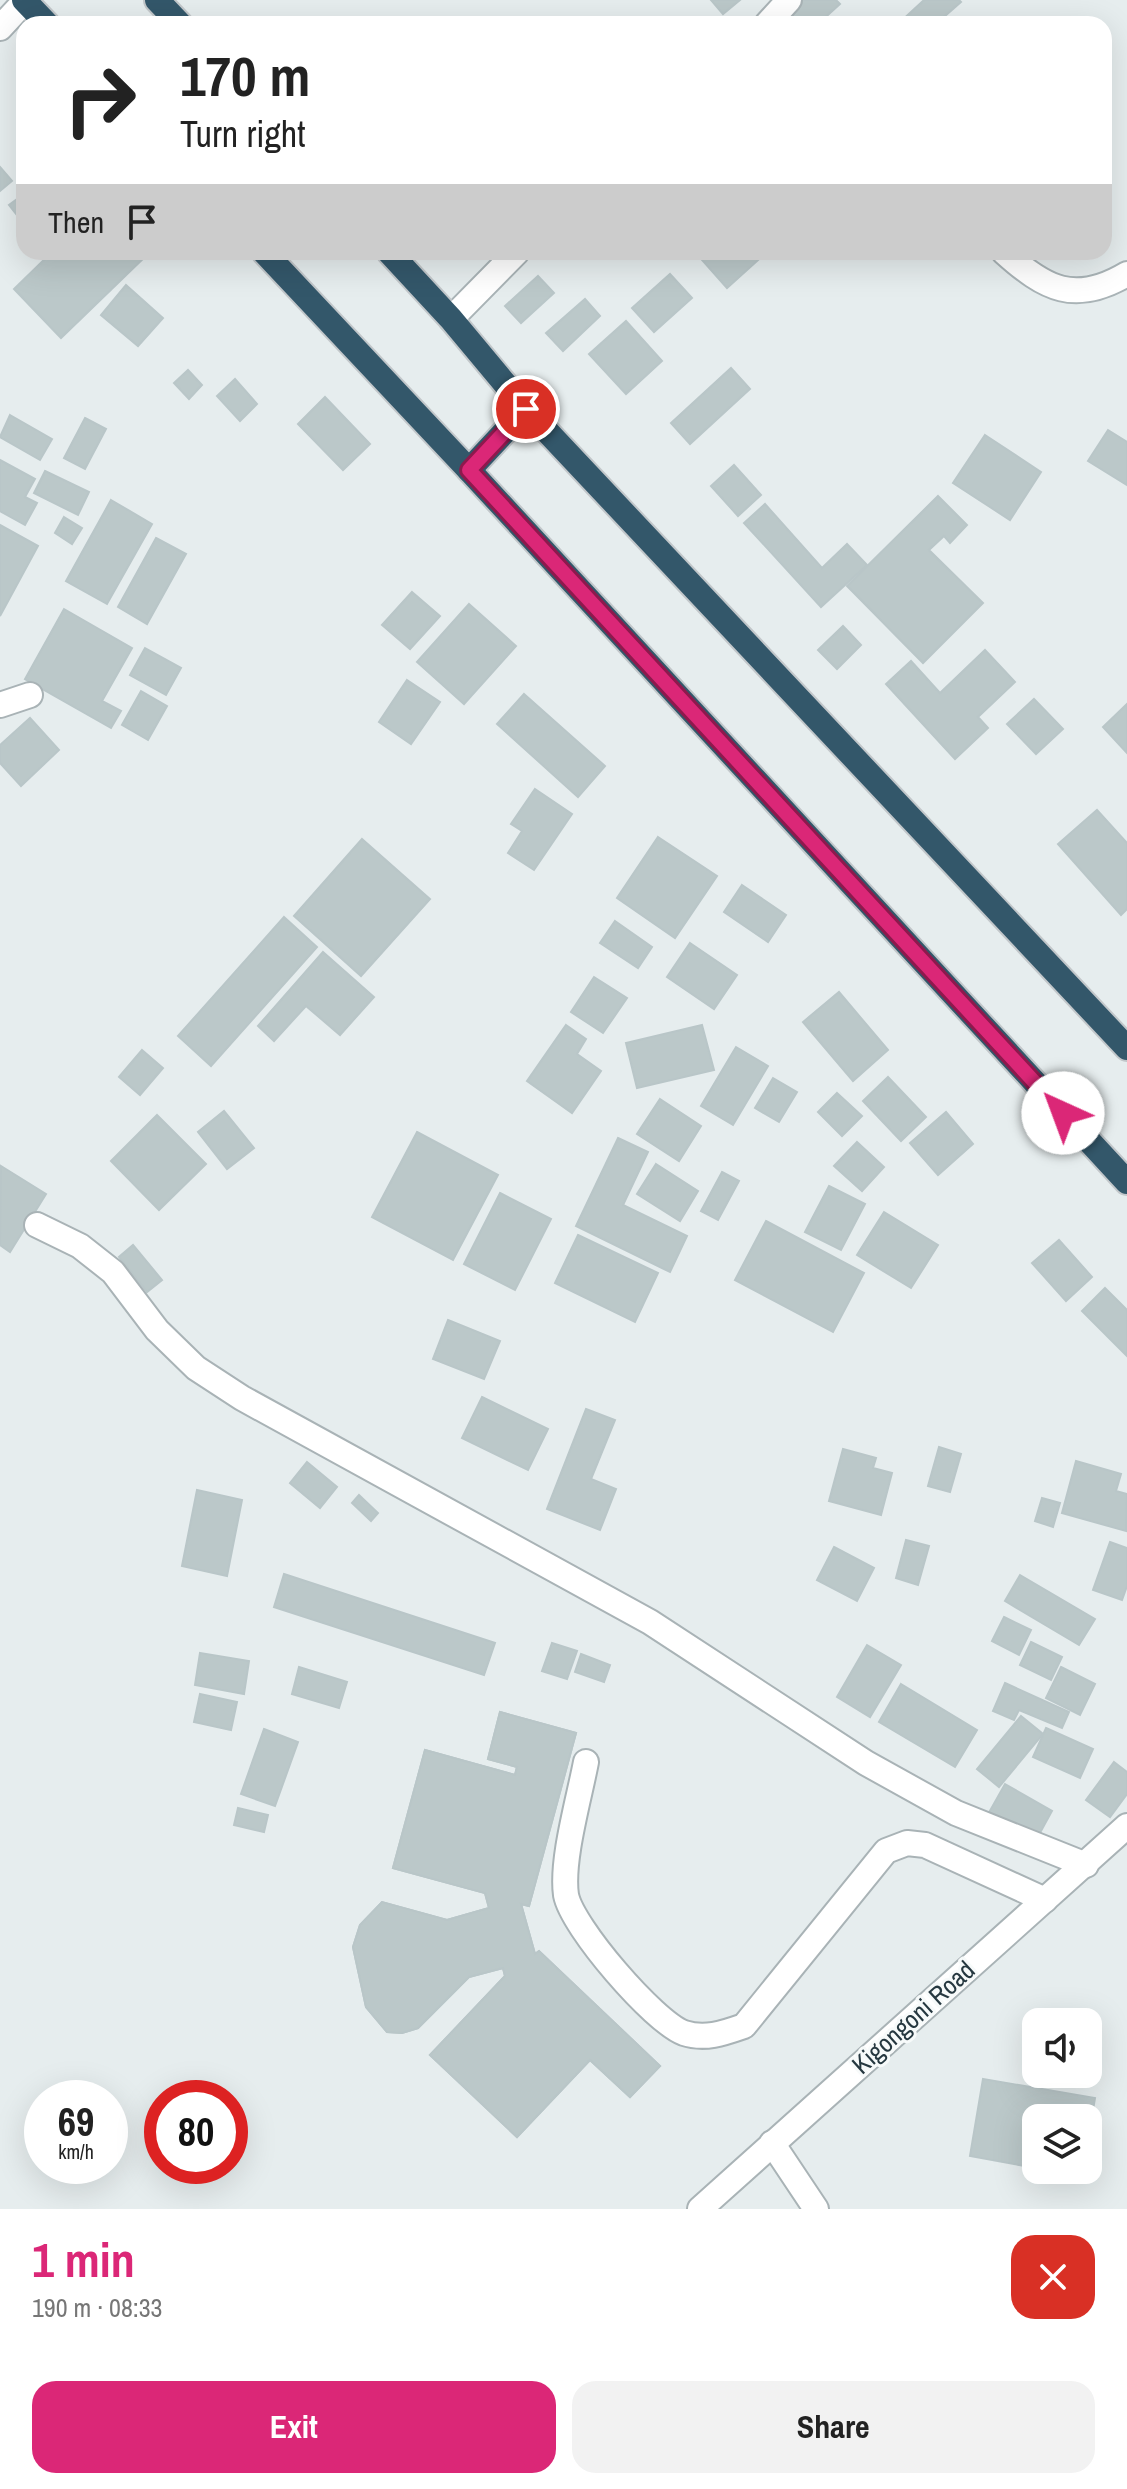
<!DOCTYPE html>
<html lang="en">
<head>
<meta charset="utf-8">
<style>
  body { margin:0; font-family:"Archivo Narrow",sans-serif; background:#f2f2f2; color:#222; height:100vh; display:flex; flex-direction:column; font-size:30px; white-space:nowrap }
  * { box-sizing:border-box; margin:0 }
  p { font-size:26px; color:#767676 }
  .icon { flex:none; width:44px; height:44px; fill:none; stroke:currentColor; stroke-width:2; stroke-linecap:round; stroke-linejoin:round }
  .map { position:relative; height:2209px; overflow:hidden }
  .details { display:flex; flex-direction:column; background:#fff; flex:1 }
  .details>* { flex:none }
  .guide { position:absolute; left:16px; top:16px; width:1096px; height:244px; border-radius:24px; box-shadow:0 8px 32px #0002; background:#fff; color:#222; overflow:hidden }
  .controls { position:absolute; left:1022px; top:2008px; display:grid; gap:16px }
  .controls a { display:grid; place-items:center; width:80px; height:80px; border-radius:16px; background:#fff; box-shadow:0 8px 32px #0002; font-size:40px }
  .speed { position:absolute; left:24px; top:2080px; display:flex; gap:16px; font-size:40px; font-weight:700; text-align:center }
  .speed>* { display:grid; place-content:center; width:104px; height:104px; border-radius:50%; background:#fff; box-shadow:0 8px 32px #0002; line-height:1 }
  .speed small { font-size:20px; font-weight:400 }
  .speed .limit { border:12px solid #d22; background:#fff; color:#111 }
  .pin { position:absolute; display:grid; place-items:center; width:68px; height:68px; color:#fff; margin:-34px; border:4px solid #fff; border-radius:50%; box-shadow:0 2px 8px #0007 }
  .me { position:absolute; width:88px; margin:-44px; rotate:317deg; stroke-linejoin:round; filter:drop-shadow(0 0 6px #0008) }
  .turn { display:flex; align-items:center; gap:28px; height:168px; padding:0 32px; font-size:36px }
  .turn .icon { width:104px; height:104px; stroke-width:2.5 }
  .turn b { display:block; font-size:56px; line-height:68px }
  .then { display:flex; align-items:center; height:76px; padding:0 32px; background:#0003; gap:16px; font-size:30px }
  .round { display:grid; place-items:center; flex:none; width:84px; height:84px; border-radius:24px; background:#f2f2f2 }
  .head { display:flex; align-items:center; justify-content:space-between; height:136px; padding:0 32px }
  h1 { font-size:48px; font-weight:700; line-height:60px; color:#db2777 }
  .button { display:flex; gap:16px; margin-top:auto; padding:16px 32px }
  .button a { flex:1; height:92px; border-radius:24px; background:#db2777; color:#fff; font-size:32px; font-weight:700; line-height:92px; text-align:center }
  .button a+a { background:#f2f2f2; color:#222 }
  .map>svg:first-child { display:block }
  .building { fill:#bbc8c9; stroke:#b9c6c8; stroke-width:2; fill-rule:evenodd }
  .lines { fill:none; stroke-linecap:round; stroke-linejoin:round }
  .minor-casing { stroke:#a9b3b6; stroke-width:28 }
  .highway-casing { stroke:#c2c7ca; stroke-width:28 }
  .minor { stroke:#fff; stroke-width:24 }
  .highway { stroke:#33576a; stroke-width:24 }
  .route-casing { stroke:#8e194d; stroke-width:20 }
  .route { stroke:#db2777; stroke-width:14 }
  .labels { text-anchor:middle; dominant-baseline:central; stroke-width:6; stroke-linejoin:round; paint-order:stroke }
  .street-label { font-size:26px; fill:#263840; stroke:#f7fafa }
</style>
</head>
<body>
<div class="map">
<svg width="1127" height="2209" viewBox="0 0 1127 2209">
  <rect width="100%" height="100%" fill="#e6edee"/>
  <g class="building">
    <path d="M711,0H740L723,14Z"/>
    <path d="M799,0H836L840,4L818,24H773Z"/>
    <path d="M924,0H959L961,2L936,24H898Z"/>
    <path d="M0,167L12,181L0,191Z"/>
    <path d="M24,194V224L9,205Z"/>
    <path d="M52,252H148L149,253L61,338L14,289Z"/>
    <path d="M695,252H767L727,288Z"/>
    <path d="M670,274L692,298L654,332L632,308Z"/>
    <path d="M538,276L554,293L521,323L505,306Z"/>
    <path d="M126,285L163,318L138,346L101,315Z"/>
    <path d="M585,299L600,316L563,351L546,333Z"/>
    <path d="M626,321L662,361L626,394L589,354Z"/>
    <path d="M731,368L750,389L690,444L671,423Z"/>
    <path d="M188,370L202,385L189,399L174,383Z"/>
    <path d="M235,379L257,404L240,421L217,396Z"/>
    <path d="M325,397L370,444L343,470L298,424Z"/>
    <path d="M10,415L52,439L40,460L0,437Z"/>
    <path d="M85,418L106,429L85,469L64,458Z"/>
    <path d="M1108,430L1127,442V485L1088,461Z"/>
    <path d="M985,435L1041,472L1010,520L953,483Z"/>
    <path d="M0,460L35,479L25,497L37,503L25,525L0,511Z"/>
    <path d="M734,465L761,495L738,516L711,486Z"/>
    <path d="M45,471L89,492L78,515L34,493Z"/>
    <path d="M938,496L967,525L950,543L944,536L929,550L983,603L923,663L847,586Z"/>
    <path d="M111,500L152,524L107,604L66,581Z"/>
    <path d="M765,504L822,568L847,544L867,565L821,607L744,523Z"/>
    <path d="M64,517L82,528L72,544L55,533Z"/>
    <path d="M0,525L38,546L0,616Z"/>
    <path d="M156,538L186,554L147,624L118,607Z"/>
    <path d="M412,592L440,616L410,649L382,625Z"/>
    <path d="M469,604L516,646L464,704L417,662Z"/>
    <path d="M64,609L132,648L102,701L121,711L111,728L25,679Z"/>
    <path d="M843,626L861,645L837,669L818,650Z"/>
    <path d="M145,648L181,668L166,695L130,675Z"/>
    <path d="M985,650L1015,682L978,717L988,728L955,759L886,684L911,661L940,693Z"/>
    <path d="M407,680L440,702L411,744L379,722Z"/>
    <path d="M141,691L167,706L148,740L122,725Z"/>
    <path d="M524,694L605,766L578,797L497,724Z"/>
    <path d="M1034,699L1063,729L1036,754L1007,724Z"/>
    <path d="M1127,704V753L1103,727Z"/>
    <path d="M30,718L59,750L21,786L0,763V745Z"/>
    <path d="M535,789L572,814L534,870L508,853L522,831L511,824Z"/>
    <path d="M1097,810L1127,843V909L1121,915L1058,844Z"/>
    <path d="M658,837L717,876L675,938L617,898Z"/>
    <path d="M362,839L430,899L361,976L294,916Z"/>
    <path d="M742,885L786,915L768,942L724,912Z"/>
    <path d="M284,917L317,947L211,1066L178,1036Z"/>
    <path d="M615,921L652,947L638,968L600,943Z"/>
    <path d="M690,943L737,975L714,1009L667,977Z"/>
    <path d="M323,952L374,997L340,1035L306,1006L274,1041L258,1026Z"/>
    <path d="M594,977L627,998L603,1033L571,1012Z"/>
    <path d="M839,992L888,1050L853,1081L803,1022Z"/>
    <path d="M566,1025L586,1039L577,1054L601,1071L572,1113L527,1081Z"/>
    <path d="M702,1025L714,1070L637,1088L626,1043Z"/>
    <path d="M736,1047L768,1066L733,1125L701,1106Z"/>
    <path d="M142,1050L163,1068L140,1095L119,1077Z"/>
    <path d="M888,1077L926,1117L901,1141L863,1101Z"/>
    <path d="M773,1078L797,1092L779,1122L755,1108Z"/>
    <path d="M837,1093L862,1116L842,1136L818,1112Z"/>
    <path d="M660,1099L701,1126L679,1161L637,1134Z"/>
    <path d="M224,1111L254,1148L227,1169L198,1132Z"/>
    <path d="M946,1112L973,1144L938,1175L910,1143Z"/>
    <path d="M157,1115L206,1164L159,1210L111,1161Z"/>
    <path d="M417,1132L498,1175L453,1260L372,1217Z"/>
    <path d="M618,1138L648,1152L623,1205L687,1236L670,1272L576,1226Z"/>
    <path d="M857,1142L884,1167L862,1191L834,1166Z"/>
    <path d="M656,1164L698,1191L680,1221L637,1194Z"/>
    <path d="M1,1166L46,1194L10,1252L0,1245Z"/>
    <path d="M722,1172L739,1181L718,1220L701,1211Z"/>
    <path d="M829,1186L865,1204L841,1250L805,1232Z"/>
    <path d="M500,1193L551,1219L515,1290L464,1264Z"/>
    <path d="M884,1212L938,1245L911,1288L857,1255Z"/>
    <path d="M766,1221L864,1273L833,1332L735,1280Z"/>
    <path d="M578,1235L658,1273L635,1322L555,1283Z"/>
    <path d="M1059,1240L1092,1277L1066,1301L1032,1263Z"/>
    <path d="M133,1245L162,1280L147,1292L119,1257Z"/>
    <path d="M1105,1288L1127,1310V1356L1082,1311Z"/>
    <path d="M448,1320L500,1341L484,1379L433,1359Z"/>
    <path d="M482,1397L548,1429L528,1470L462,1438Z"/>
    <path d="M586,1409L615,1420L591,1479L616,1489L600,1530L547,1509Z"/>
    <path d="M939,1447L961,1454L950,1492L928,1486Z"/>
    <path d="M843,1449L876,1458L873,1468L892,1473L881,1515L829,1501Z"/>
    <path d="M1076,1461L1121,1474L1116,1491L1127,1494L1126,1531L1062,1513Z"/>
    <path d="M307,1462L337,1487L320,1508L290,1483Z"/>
    <path d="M197,1490L242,1500L227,1576L182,1566Z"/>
    <path d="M359,1495L378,1513L371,1521L352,1503Z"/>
    <path d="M1042,1498L1060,1503L1053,1527L1035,1521Z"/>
    <path d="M906,1540L929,1546L918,1585L896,1578Z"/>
    <path d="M1110,1542L1127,1548V1586L1122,1600L1093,1590Z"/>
    <path d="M834,1547L874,1568L857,1601L817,1580Z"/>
    <path d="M284,1574L495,1643L484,1675L274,1607Z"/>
    <path d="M1020,1575L1095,1619L1079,1645L1005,1601Z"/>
    <path d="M1004,1617L1031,1630L1019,1655L992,1641Z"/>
    <path d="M1031,1642L1062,1657L1051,1680L1020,1665Z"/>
    <path d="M552,1643L577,1651L567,1679L542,1671Z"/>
    <path d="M867,1645L901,1665L870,1717L837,1697Z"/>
    <path d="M200,1653L249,1661L244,1694L195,1685Z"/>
    <path d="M581,1654L610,1665L604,1682L575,1672Z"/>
    <path d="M299,1667L347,1682L339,1708L292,1694Z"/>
    <path d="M1061,1667L1095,1684L1080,1715L1046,1698Z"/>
    <path d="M1005,1683L1069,1712L1062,1728L1019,1710L1014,1720L993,1711Z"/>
    <path d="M901,1684L977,1730L955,1767L879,1722Z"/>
    <path d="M200,1694L237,1702L231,1730L194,1722Z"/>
    <path d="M500,1712L576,1733L529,1906L521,1904L535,1954L539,1951L660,2066L630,2097L590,2060L517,2137L430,2055L505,1976L503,1968L469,1977L418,2028L402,2033L387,2032L366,2007L353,1947L360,1925L382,1902L447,1920L489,1908L485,1893L393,1868L425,1750L515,1775L517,1767L488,1759ZM450,1801L504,1816L493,1858L439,1843ZM531,2004L564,2034L517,2083L485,2052Z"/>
    <path d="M500,1712L576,1733L529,1906L521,1904L535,1954L539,1951L660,2066L630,2097L590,2060L517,2137L430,2055L505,1976L503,1968L469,1977L418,2028L402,2033L387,2032L366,2007L353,1947L360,1925L382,1902L447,1920L489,1908L485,1893L393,1868L425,1750L515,1775L517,1767L488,1759Z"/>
    <path d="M1021,1716L1043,1734L999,1787L977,1769Z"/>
    <path d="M1046,1728L1093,1749L1080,1778L1033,1757Z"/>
    <path d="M264,1729L298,1742L275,1806L241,1794Z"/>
    <path d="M1114,1762L1127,1772V1794L1110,1817L1086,1800Z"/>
    <path d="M1005,1784L1052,1811L1035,1842L987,1816Z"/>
    <path d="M238,1808L268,1815L264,1832L234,1825Z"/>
    <path d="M983,2079L1095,2098L1088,2140V2118H1036V2168L970,2156Z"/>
  </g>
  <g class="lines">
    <defs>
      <g id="minor">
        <path d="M767,24L789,0"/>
        <path d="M0,28L25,1"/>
        <path d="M1004,252C1045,289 1075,305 1127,274"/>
        <path d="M451,319L517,252"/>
        <path d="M0,705L30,695"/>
        <path d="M37,1225L80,1246L113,1272L157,1330L196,1368L242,1398L650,1622L866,1763L956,1813L1086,1865"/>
        <path d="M586,1762C579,1799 561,1860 566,1895C572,1927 654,2022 684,2033C705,2040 724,2033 744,2026L886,1851L907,1843L925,1845L1045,1900"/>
        <path d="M772,2143L816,2209"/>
        <path d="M700,2209L1127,1826"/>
      </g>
      <g id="highway">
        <path d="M24,0L47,24"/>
        <path d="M157,0L180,24"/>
        <path d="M264,252L469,470L1127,1182"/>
        <path d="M389,252L451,319L526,409L1127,1048"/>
        <path d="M469,470L526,409"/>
      </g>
    </defs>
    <use href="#minor" class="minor-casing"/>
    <use href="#highway" class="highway-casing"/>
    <use href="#minor" class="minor"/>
    <use href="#highway" class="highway"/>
  </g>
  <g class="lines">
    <defs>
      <path id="route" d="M526,409L469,470L1063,1113"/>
    </defs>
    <use href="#route" class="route-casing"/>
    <use href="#route" class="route"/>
  </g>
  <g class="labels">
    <g class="street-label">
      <text transform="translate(913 2017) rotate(-42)">Kigongoni Road</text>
    </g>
  </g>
</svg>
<div class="controls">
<a><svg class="icon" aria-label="sound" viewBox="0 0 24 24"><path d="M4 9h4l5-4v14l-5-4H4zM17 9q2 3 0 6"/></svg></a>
<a><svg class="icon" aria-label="layers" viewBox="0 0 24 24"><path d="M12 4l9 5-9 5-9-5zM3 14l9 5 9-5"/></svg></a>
</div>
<div class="speed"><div>69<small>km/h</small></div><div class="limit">80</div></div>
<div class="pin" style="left:526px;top:409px;background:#d93025"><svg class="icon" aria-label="arrive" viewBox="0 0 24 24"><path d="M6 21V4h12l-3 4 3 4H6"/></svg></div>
<svg class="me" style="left:1063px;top:1113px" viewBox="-20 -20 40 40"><circle r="19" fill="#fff"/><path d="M0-13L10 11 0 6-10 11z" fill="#db2777"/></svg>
<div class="guide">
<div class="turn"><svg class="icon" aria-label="right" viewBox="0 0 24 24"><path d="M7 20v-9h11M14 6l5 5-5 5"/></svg><div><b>170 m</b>Turn right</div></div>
<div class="then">Then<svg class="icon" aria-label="arrive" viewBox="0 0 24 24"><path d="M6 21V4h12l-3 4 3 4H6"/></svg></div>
</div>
</div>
<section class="details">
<div class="head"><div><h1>1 min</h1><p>190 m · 08:33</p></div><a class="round" style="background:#d93025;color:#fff"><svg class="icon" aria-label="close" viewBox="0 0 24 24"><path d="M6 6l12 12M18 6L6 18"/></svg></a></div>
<div class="button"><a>Exit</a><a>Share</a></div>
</section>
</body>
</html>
